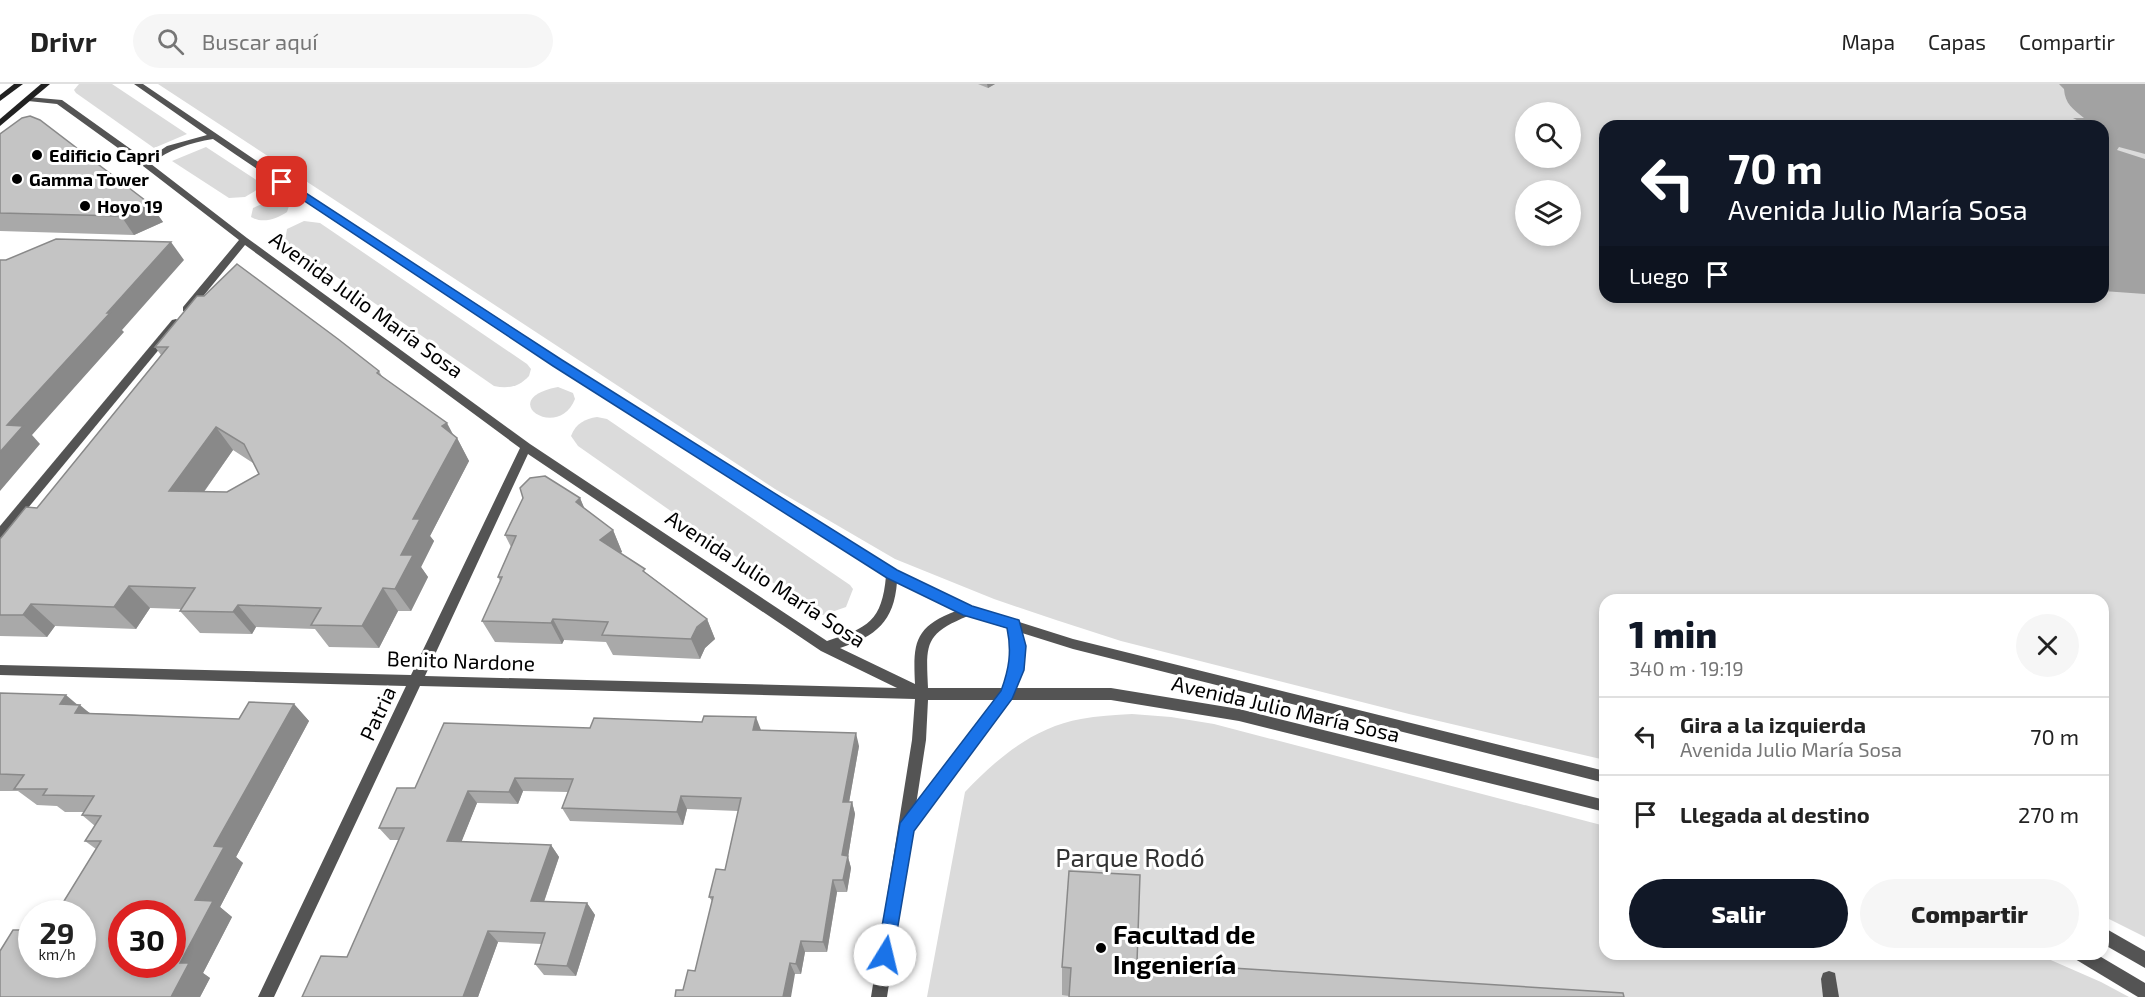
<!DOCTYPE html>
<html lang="es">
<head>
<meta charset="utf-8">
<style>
  body { margin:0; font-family:"Exo 2",sans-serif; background:#f6f6f6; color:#222; height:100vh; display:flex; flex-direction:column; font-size:22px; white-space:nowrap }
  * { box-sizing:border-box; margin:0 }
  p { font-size:20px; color:#767676 }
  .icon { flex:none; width:33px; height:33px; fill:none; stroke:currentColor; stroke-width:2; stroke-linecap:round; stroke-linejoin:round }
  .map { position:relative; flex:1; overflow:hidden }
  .sheet { position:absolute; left:1599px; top:510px; width:510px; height:366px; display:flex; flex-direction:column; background:#fff; border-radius:18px; box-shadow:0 3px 9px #0003 }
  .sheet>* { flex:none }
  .banner { position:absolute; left:1599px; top:36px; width:510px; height:183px; border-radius:18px; box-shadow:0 3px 9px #0003; background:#111827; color:#fff; overflow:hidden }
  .tools { position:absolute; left:1515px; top:18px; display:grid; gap:12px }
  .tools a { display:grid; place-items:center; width:66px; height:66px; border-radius:50%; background:#fff; box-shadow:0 3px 9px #0003; font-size:30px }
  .speed { position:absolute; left:18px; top:816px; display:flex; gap:12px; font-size:30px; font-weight:700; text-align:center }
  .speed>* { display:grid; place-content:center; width:78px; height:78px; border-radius:50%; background:#fff; box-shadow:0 3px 9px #0003; line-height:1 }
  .speed small { font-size:15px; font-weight:400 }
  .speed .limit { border:9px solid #d22; background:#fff; color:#111 }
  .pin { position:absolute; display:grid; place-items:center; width:51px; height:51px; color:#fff; margin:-26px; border-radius:12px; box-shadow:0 3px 9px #0006 }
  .me { position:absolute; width:66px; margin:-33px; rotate:9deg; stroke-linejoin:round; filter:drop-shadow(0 0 4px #0008) }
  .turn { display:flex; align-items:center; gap:21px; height:126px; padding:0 30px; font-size:27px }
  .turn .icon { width:78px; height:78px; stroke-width:2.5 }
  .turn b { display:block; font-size:42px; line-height:51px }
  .then { display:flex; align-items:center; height:57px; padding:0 30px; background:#0003; gap:12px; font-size:22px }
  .round { display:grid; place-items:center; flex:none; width:63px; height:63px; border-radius:32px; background:#f6f6f6 }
  .headline { display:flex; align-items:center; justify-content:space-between; height:102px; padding:0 30px }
  h1 { font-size:36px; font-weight:800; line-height:45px; color:#111827 }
  .button { display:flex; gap:12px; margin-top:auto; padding:12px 30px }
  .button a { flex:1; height:69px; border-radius:36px; background:#111827; color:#fff; font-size:24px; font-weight:800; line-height:69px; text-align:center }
  .button a+a { background:#f6f6f6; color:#222 }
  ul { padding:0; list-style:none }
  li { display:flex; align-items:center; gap:18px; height:78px; padding:0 30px; border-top:2px solid #e0e0e0 }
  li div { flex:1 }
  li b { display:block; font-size:22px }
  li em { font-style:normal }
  header { display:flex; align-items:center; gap:36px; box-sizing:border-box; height:84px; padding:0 30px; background:#fff; border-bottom:2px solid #e0e0e0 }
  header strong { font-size:28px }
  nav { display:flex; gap:33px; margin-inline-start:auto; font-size:21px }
  .search { width:420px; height:54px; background:#f6f6f6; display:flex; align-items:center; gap:15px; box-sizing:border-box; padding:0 21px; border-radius:33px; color:#767676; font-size:22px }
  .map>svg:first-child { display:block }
  .green { fill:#dbdbdb; fill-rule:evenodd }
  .water { fill:#a2a2a2 }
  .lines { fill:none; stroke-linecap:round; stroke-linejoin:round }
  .lane { fill:#545454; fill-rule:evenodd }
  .street { fill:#545454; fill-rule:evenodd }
  .secondary { fill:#212121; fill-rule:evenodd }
  .wall { fill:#a9a9a9; fill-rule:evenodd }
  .shaded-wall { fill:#898989 }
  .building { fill:#c4c4c4; stroke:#898989; stroke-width:1.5; fill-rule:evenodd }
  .route { fill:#1a73e8; stroke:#114b97; stroke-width:1.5 }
  .poi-dot { fill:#000; stroke:#fff; stroke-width:2 }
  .labels { text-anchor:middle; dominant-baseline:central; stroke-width:6; stroke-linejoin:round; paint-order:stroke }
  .far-poi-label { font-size:18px; font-weight:bold; fill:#000; stroke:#fff; text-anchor:start }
  .street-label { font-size:21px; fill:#000; stroke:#fff }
  .near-park-label { font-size:26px; fill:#323232; stroke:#fff }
  .near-poi-label { font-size:26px; font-weight:bold; fill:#000; stroke:#fff; text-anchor:start }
</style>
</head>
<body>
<header>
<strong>Drivr</strong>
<div class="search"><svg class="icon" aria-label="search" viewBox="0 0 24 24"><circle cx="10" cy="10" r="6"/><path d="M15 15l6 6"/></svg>Buscar aquí</div>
<nav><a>Mapa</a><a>Capas</a><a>Compartir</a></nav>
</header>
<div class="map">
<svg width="2145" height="913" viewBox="0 0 2145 913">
  <rect width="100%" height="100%" fill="#fff"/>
  <g class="green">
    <path d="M79,0H112L187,50L154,64L76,9L74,6Z"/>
    <path d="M158,0H2145V853L2103,832V516H1605V676L1409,630L1121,557L1056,536L994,515L895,475L775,405ZM1526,28H1570V74H1526ZM1605,42H2103V213H1605ZM1526,106H1570V152H1526Z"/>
    <path d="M206,63L261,99L260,104L245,113L229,114L172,77Z"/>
    <path d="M278,116L290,119L287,128C276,135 263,140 251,133L253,124L269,117Z"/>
    <path d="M304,137L320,139L527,280L531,285L529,292C519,303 508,305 494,302L285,157L287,145Z"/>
    <path d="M558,303L573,309L575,315C558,358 494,315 558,303Z"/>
    <path d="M597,333L607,335L850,501L853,505L846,523L823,531L815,528L578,362L571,352C576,339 585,335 597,333Z"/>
    <path d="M1132,630L1171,633L1214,640L1605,742V870H2037L2101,898L2129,913H927L965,708C996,675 1034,643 1081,635C1097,632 1115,631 1132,630Z"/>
  </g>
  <path class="water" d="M2059,0H2145V70L2119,63L2117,66L2145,75V210L2103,207V42H2088L2073,34H2084C2073,25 2065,20 2064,5Z"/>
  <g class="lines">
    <path class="lane" d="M1829,887L1835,889L1839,913H1823L1821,895L1823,889Z"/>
    <g class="street">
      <path d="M134,0H143L319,119L562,277L896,487L972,523L1073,555L1605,687V699L1073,565L1022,549L1023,576L1016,604H1111L1239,625L1605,716V728L1239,637L1111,616H1011L912,749L887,913H871L912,656L915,615L420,602L274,913H258L406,602L0,591V581L411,591L520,364L245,161L191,227H183V223L239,156L143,82L57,20L28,17L24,15L28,13L62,16L146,76L167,62L207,51ZM213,55C434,206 660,349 886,492C882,537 868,544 827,557L530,360L247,154L151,80C169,65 190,59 213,55ZM528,370L821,567L897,604L425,592ZM897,498L956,527C914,543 913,559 915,600L840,564C876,552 894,538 897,498ZM968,532L1009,545L1010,576L1003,604H928C926,560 924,550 968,532ZM928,616H996L916,721L926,656Z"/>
      <path d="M176,235L181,238L180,240L4,453L0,454V442L172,236Z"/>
      <path d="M2103,843L2145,867V884L2103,860Z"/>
      <path d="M2073,870H2096L2145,899V913H2138L2075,875Z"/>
    </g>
    <g class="secondary">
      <path d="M14,0H23L0,17V11Z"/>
      <path d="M41,0H50L0,42V35Z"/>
    </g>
  </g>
  <g class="wall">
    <path d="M978,0H995L988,4Z"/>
    <path d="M0,50L150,120L163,138L134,151L0,147Z"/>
    <path d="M197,212L379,287L383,294L457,354L469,377L430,452L434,457L421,483L428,493L411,527H398L379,564L329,563L315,545L256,543L252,550L200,549L180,527L181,525L150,524L136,545L55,542L47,553L0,552V455L37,424L161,271L155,263ZM233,366L253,379L259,390L227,408H204Z"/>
    <path d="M523,414H580L584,424L613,446L622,468L620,469L707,535L715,555L705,564L700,575L613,571L606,558L564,556L562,560L495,558L482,537L500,497L498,493L511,463L505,451Z"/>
    <path d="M0,609L77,621L90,629L239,635L294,620L309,637L236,773L243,779L220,823L232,833L203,889L210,894L200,913H0L32,880L96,765L85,757L95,742L82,731L84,728H65L57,722L37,721L18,707H0Z"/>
    <path d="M590,644L761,646L859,662L849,718H852L855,730L848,773L851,784L847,808H837L827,868H805L801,890H795L683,906L695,887L712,817L709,813L725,786L738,727L687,725L683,741L570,737L562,724L568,708L523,707L518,720L477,719L461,758L551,761L559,773L544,818L587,819L595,831L576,892L544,891L535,880L542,860L498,858L478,913H302L347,873L399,756H390L379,744L415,704Z"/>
    <path d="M1137,878L1069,912L1062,911V883Z"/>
  </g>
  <g class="shaded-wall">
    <path d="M987,0H995L988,4Z"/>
    <path d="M150,120L163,138L134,151L121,132Z"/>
    <path d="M171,158L184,176L122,246L124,248L32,351L40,360L0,407V368L7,341L107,229Z"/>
    <path d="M447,339L456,356L457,354L469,377L430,452L434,457L421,483L428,493L411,527L395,505L401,471L413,435L442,342Z"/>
    <path d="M216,343L233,366L188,430L169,407Z"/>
    <path d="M580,414L589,435L576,418Z"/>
    <path d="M613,446L622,468L610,477L600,456Z"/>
    <path d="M129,502L150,524L136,545L114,523Z"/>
    <path d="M383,504L398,527L379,564L362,542Z"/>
    <path d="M31,520L55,542L47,553L23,531Z"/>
    <path d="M238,521L256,543L252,550L233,528Z"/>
    <path d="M553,535L564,556L562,560L551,539Z"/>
    <path d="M707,535L715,555L705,564L700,575L691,555L697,543Z"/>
    <path d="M66,611L79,622L80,621L100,638L95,646L60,620Z"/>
    <path d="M294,620L309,637L236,773L243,779L220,823L232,833L203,889L210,894L200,913H171L195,816L214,762Z"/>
    <path d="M756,633L761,646H753Z"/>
    <path d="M856,649L859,662L847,730L843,718Z"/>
    <path d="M515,694L523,707L518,720L509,708Z"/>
    <path d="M468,707L477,719L457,769L447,757Z"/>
    <path d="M681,712L687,725L683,741L677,728Z"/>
    <path d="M852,718L855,730L848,773L851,784L847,808L843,796L842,771Z"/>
    <path d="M551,761L559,773L540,829L531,817Z"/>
    <path d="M833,796L837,808L827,868L823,858Z"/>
    <path d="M587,819L595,831L576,892L567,882Z"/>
    <path d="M488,847L498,858L478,913H463Z"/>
    <path d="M801,857L805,868L801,890L796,880Z"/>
    <path d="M790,879L795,890L791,913H783Z"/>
  </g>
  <g class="building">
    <path d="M30,32L40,36L150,120L121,132L0,129V50L22,34Z"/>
    <path d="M56,155L171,158L107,229H110L7,341L23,342L0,368V176H6Z"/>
    <path d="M237,180L338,255L379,287L377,289L447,339L442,342L457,354L413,435H420L401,471H413L395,505L383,504L362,542L311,541L321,524L238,521L233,528L180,527L195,504L129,502L114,523L31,520L23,531H0V455L26,423L37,424L168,263H155L197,212H204ZM216,343L244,360L259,390L227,408L169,407Z"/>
    <path d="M545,392L580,414L576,418L613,446L600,456L645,485L643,487L707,535L697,543L691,555L602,551L608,538L553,535L551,539L482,537L502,493H498L516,452L505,451L523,414L520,404L530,394Z"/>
    <path d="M0,609L66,611L60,620L80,621L75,629L239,635L249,618L294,620L214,762L224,763L195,816L213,817L180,879H189L171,913H0V867L13,846H32V880H82V830H56L101,757H85L101,732L82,731L94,712L43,711L47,705H14L24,691L0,690ZM122,830H172V880H122Z"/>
    <path d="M704,632L756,633L753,646L856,649L843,718H852L842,771L848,772L843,796H833L823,858L801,857L796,880L790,879L783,913H675L676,906H683L688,886L695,887L713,813H709L716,785L725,786L741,714L681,712L677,728L562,724L573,695L515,694L509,708L468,707L447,757L551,761L531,817L587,819L567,882L535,880L545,849L488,847L463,913H302L321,872L347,873L404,744H379L397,704H415L444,639L590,644L594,634L702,638Z"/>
    <path d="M1069,787L1140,791L1137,878L1623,909L1624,913H1069L1071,884L1062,883Z"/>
  </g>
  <path class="route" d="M279,96H286L562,276L897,486L972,522L1019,536L1026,562L1024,586L1012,615L914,747L892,877L885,880L879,877L877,871L900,739L1001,607C1009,585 1012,568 1007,544L963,531L887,494L553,282L279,100Z"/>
  <g class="poi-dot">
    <circle cx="37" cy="71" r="6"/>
    <circle cx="17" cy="95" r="6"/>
    <circle cx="85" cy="122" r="6"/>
    <circle cx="1101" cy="864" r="6"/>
  </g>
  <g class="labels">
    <g class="far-poi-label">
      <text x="49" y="71">Edificio Capri</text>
      <text x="29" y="95">Gamma Tower</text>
      <text x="97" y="122">Hoyo 19</text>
    </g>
    <g class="street-label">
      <text transform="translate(367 220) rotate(36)">Avenida Julio María Sosa</text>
      <text transform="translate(766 494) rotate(33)">Avenida Julio María Sosa</text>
      <text transform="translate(461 576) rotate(2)">Benito Nardone</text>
      <text transform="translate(1286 624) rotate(13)">Avenida Julio María Sosa</text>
      <text transform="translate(377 629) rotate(-65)">Patria</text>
    </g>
    <g class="near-park-label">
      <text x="1130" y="772">Parque Rodó</text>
    </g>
    <g class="near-poi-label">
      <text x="1113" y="849">Facultad de<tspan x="1113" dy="30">Ingeniería</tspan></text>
    </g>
  </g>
</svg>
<div class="tools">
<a><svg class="icon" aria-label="search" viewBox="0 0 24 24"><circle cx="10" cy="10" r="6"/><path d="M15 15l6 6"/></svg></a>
<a><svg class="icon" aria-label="layers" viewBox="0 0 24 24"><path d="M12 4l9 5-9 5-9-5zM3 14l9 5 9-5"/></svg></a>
</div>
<div class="speed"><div>29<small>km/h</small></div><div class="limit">30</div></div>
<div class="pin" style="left:282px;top:98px;background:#d93025"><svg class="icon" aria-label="arrive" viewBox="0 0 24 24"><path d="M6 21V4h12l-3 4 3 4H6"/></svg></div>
<svg class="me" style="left:885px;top:871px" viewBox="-20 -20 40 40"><circle r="19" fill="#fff"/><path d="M0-13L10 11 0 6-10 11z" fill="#1a73e8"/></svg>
<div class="banner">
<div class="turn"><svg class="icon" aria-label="left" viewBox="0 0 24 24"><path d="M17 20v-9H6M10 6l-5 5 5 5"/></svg><div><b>70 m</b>Avenida Julio María Sosa</div></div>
<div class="then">Luego<svg class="icon" aria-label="arrive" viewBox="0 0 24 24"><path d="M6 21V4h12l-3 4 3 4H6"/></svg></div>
</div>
<section class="sheet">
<div class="headline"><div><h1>1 min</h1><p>340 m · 19:19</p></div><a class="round"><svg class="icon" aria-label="close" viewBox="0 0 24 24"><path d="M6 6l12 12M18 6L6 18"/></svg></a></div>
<ul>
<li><svg class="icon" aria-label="left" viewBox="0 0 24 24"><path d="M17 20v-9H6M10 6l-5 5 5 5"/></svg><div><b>Gira a la izquierda</b><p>Avenida Julio María Sosa</p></div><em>70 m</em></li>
<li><svg class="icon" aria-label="arrive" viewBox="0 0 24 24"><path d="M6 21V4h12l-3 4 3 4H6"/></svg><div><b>Llegada al destino</b></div><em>270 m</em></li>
</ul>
<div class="button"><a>Salir</a><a>Compartir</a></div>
</section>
</div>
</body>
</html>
